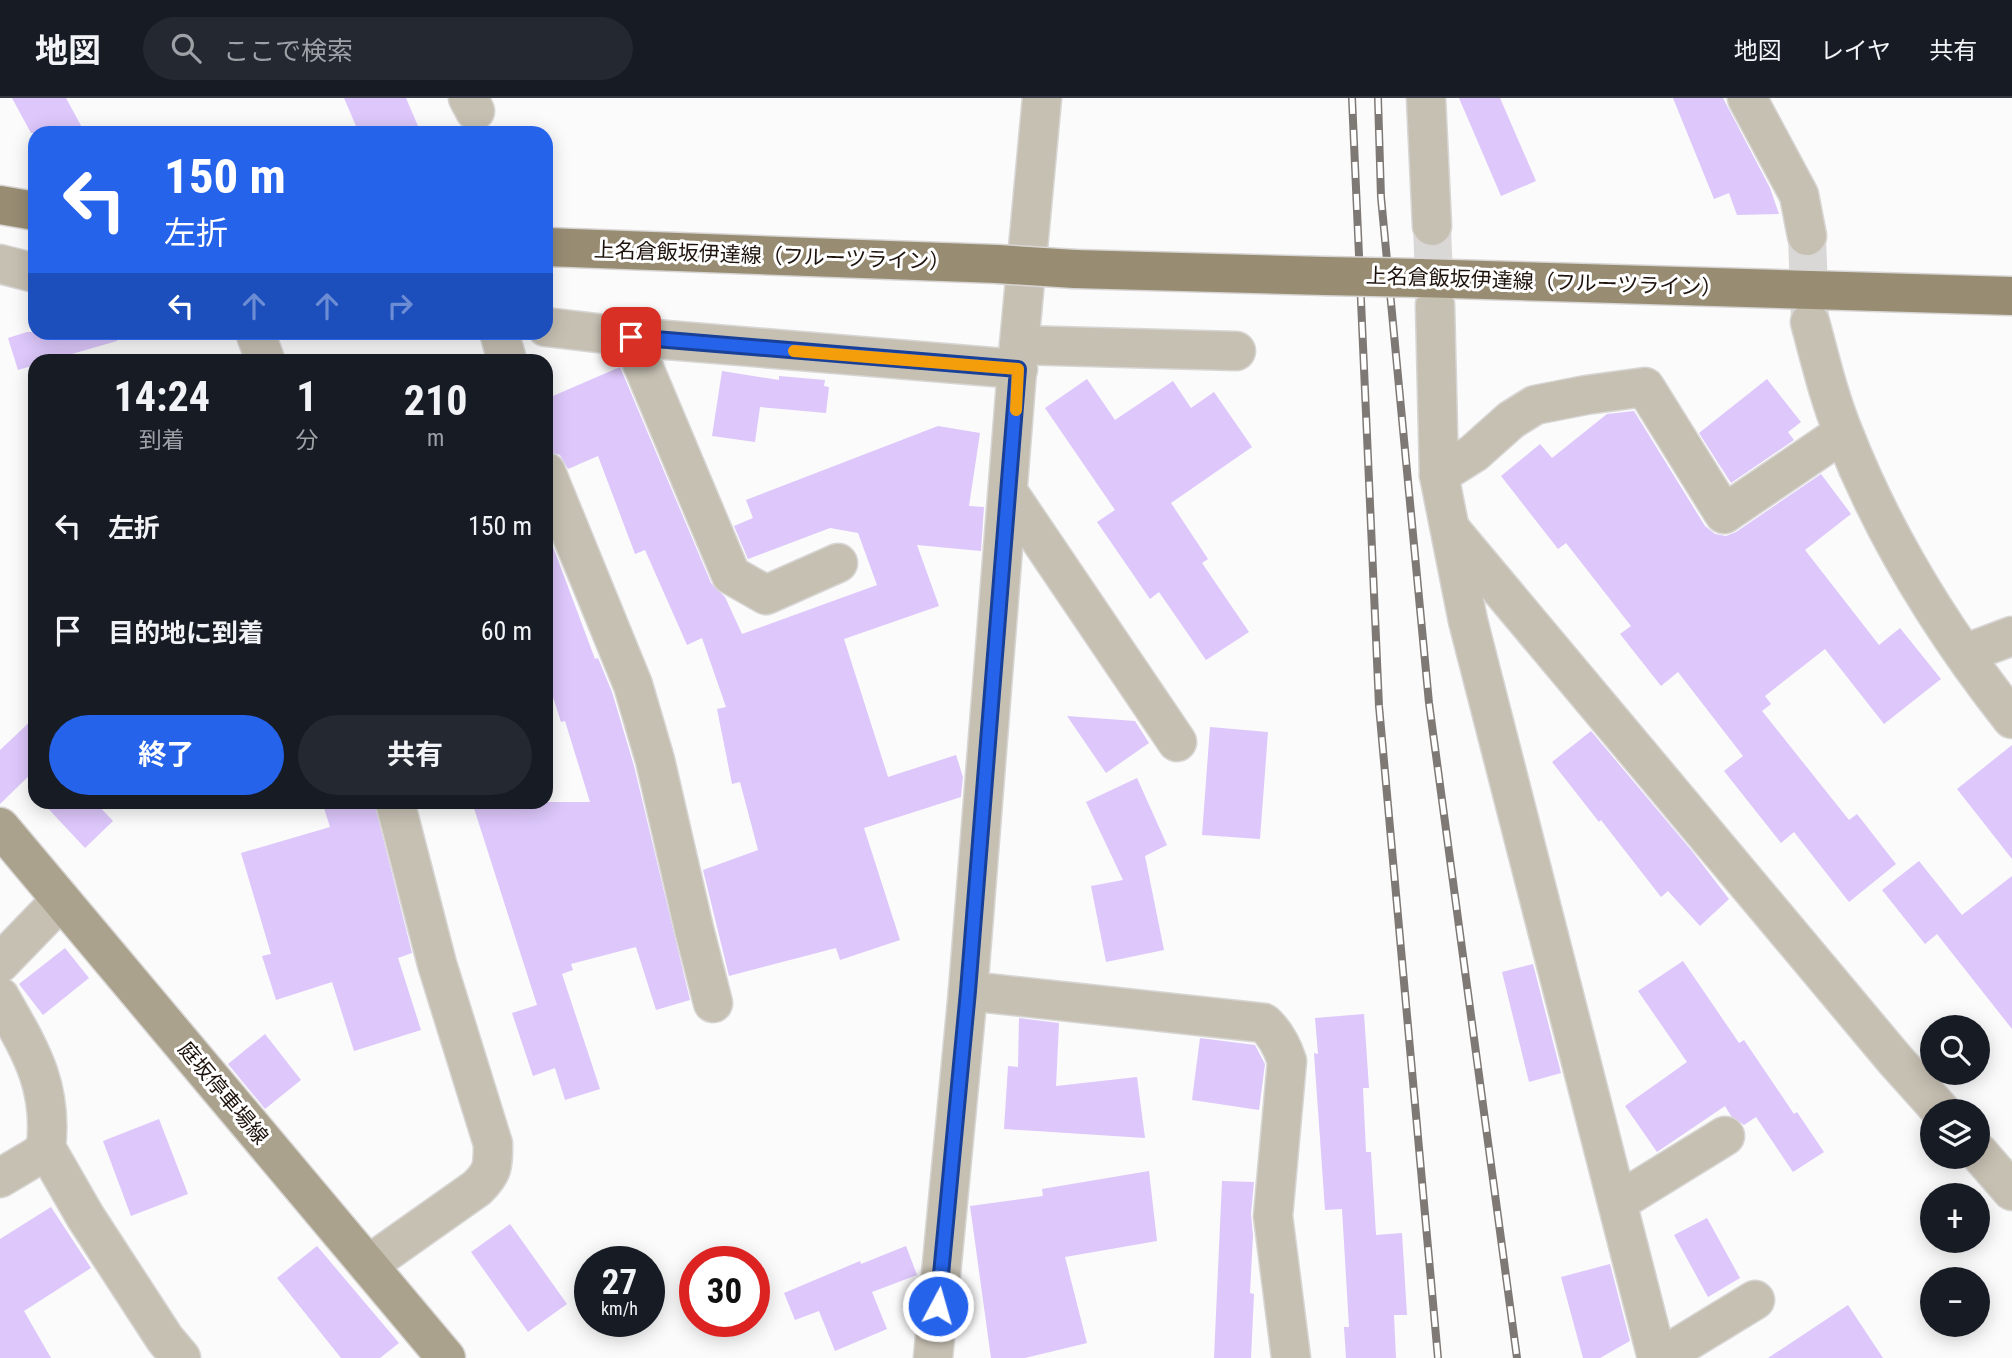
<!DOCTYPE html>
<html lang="ja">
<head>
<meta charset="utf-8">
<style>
  body { margin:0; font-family:"Roboto Condensed","Noto Sans JP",sans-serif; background:#242831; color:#f1f3f6; height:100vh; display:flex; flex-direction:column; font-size:26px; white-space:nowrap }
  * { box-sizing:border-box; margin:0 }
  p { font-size:23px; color:#9ea1a6 }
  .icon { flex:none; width:38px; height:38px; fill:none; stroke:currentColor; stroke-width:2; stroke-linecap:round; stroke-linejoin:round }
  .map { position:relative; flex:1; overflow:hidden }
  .drawer { position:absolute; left:28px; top:256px; width:525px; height:455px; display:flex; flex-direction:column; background:#171b24; border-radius:21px; box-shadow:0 4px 18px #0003 }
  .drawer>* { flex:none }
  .top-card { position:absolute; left:28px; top:28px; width:525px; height:214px; border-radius:21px; box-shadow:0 4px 18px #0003; background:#2563eb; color:#fff; overflow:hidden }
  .fabs { position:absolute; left:1920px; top:917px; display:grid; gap:14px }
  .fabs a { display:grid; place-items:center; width:70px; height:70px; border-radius:50%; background:#171b24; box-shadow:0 4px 18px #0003; font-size:35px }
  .speed { position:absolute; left:574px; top:1148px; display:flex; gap:14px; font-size:35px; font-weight:700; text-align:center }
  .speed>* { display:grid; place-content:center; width:91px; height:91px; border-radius:50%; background:#171b24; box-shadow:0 4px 18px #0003; line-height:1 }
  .speed small { font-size:18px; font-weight:400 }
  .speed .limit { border:10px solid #d22; background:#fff; color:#111 }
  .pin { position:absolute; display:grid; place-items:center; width:60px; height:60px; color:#fff; margin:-30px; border-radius:14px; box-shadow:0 4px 10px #0006 }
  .me { position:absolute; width:77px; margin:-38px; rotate:6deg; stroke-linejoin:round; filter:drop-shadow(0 0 5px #0008) }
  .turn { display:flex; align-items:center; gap:24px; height:147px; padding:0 21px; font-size:32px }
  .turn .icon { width:91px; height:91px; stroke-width:2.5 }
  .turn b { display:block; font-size:49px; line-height:60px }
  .lanes { display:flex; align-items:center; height:66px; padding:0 21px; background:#0003; justify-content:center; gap:35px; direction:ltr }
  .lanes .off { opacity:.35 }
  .eta { display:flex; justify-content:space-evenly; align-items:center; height:119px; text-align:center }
  .eta b { font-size:42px; font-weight:700; line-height:49px }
  .cta { display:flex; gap:14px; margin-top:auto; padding:14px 21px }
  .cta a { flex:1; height:80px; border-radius:42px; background:#2563eb; color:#fff; font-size:28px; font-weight:700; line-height:80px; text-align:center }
  .cta a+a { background:#242831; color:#f1f3f6 }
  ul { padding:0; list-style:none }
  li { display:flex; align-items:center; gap:21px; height:105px; padding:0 21px }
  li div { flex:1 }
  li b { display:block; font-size:26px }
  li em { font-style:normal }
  header { display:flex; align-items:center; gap:42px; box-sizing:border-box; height:98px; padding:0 35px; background:#171b24; border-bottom:2px solid #363941 }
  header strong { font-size:33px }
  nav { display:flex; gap:38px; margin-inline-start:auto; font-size:24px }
  .search { width:490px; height:63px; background:#242831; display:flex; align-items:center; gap:18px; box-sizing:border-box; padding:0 24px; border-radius:38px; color:#9ea1a6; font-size:26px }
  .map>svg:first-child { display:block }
  .building { fill:#ddc7fb }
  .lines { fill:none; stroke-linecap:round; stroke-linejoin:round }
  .minor-tunnel { stroke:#dad8d7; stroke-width:38; stroke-dasharray:38 19; stroke-linecap:butt }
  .minor-casing { stroke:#d8d6d5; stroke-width:41 }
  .secondary-casing { stroke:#d8d6d5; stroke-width:41 }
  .primary-casing { stroke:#d8d6d5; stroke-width:41 }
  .minor { stroke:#c6c0b2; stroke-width:38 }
  .secondary { stroke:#aba28d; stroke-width:38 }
  .primary { stroke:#988d73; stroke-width:38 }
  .rail-casing { stroke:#7f7975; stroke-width:8 }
  .rail { stroke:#fff; stroke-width:5; stroke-dasharray:16; stroke-linecap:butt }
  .primary-bridge-casing { stroke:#d8d6d5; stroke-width:41; stroke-linecap:butt }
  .primary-bridge { stroke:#988d73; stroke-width:38 }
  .route-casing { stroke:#184099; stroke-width:18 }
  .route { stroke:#2563eb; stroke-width:12 }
  .slow { stroke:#f59e0b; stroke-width:12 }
  .labels { text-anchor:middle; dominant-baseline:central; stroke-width:6; stroke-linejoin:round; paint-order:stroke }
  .street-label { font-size:21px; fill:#1e130c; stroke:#fff }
</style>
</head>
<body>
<header>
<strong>地図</strong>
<div class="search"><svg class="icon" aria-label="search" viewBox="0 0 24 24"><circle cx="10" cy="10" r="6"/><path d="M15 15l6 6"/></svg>ここで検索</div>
<nav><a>地図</a><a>レイヤ</a><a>共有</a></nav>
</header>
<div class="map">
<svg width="2012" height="1260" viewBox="0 0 2012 1260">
  <rect width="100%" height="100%" fill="#fbfbfb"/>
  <g class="building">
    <path d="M12,0H66L85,35H31Z"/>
    <path d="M344,0H406L421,35H359Z"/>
    <path d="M1459,0H1500L1536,83L1501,98Z"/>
    <path d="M1673,0H1723L1770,90L1779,116L1737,117L1729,95L1714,101Z"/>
    <path d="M27,234H116L117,243L51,262H35V267L18,272L8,240Z"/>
    <path d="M620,269L711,485L725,499L742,536L877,487L858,435L830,430L748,461L734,428L753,420L746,402L938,328L980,335L969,408L984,409L981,453L917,447L939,508L844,541L888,679L956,657L963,679L961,699L864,730L900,842L840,862L836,850L729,878L703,772L758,752L740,684L732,686L717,611L726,609L702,540L687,547L645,452L635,456L598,358L568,371L560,357L546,353V301Z"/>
    <path d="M722,273L779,282V278L825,282L824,288L829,289L826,315L760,309L755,344L712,338Z"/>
    <path d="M1087,281L1115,322L1173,283L1191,310L1214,294L1252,349L1171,405L1208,461L1202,465L1249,534L1206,562L1159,494L1150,501L1097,424L1115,412L1045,310Z"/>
    <path d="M1767,281L1801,324L1788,334L1794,342L1731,385L1699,335Z"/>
    <path d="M1634,313L1705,428L1715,436L1726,438L1736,434L1821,376L1851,416L1805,452L1879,547L1900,530L1941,581L1884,626L1825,551L1765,598L1771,606L1762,613L1849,722L1857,716L1896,766L1849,804L1794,734L1781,745L1724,673L1743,658L1678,574L1661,588L1620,536L1631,528L1566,445L1558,451L1501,378L1540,346L1552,360L1607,316Z"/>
    <path d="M549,438L595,561L598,560L612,594L634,668L690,902L656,912L636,849L571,866L573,872L562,876L600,991L565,1002L555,970L533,978L512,915L537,907L472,704H590L565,623L561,624L546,577V439Z"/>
    <path d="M1067,618L1135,623L1149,645L1106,675Z"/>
    <path d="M35,619V672L0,706V652Z"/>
    <path d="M1210,629L1268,634L1260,741L1202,737Z"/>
    <path d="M1591,633L1692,753L1729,801L1700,828L1668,793L1661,799L1601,722L1599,724L1552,664Z"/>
    <path d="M2012,647V761L1957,691Z"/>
    <path d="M1137,680L1167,747L1145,758L1164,852L1106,864L1091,788L1123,782L1086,704Z"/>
    <path d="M42,704H95L113,723L85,750Z"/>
    <path d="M322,704H374L412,855L398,860L421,932L354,953L332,884L276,902L262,858L271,856L241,755L330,729Z"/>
    <path d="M1919,763L1962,817L2012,778V931L1937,836L1925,846L1882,792Z"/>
    <path d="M65,850L89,880L43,917L19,886Z"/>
    <path d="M1683,863L1739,945L1744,942L1794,1016L1797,1014L1824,1054L1793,1074L1756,1019L1744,1027L1731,1018L1725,1008L1657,1054L1625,1008L1687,964L1638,893Z"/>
    <path d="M1533,866L1561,975L1529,984L1502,874Z"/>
    <path d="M1364,916L1369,990H1363L1366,1054H1371L1376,1137L1402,1135L1407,1217H1394L1396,1260H1346L1344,1229H1349L1342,1111L1325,1112L1314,955L1318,956L1315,920Z"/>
    <path d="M1019,920L1059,925L1056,988L1137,979L1145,1040L1004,1031L1008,968L1018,969Z"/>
    <path d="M265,936L301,982L265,1011L228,966Z"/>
    <path d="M1200,940L1255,947L1265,966L1259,1012L1192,1002Z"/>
    <path d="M159,1021L188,1096L131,1118L103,1043Z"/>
    <path d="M1149,1073L1157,1143L1065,1159L1087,1245L1025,1260H991L970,1108L1043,1098L1042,1091Z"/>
    <path d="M1222,1083L1254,1084L1251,1116L1253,1137L1250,1195L1254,1196L1251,1260H1214Z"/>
    <path d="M51,1109L91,1170L24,1213L51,1260H0V1141Z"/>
    <path d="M1707,1120L1740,1180L1708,1199L1674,1137Z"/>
    <path d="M510,1126L567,1206L528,1234L471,1154Z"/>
    <path d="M317,1148L399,1245L380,1260H341L277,1180Z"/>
    <path d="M906,1148L917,1177L872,1194L887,1231L835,1253L819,1213L795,1222L784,1195L860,1163L861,1166Z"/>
    <path d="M1610,1166L1630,1243L1600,1260H1583L1561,1179Z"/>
    <path d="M1848,1207L1883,1260H1768Z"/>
  </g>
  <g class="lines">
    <g class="minor-tunnel">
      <path d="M1432,128L1435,207"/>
      <path d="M1807,138L1810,223"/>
    </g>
    <defs>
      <g id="minor">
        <path d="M468,0L475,13"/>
        <path d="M1426,0L1432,128"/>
        <path d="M1747,0L1799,97L1807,138"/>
        <path d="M0,166L35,175"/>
        <path d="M1435,207L1439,377L1468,523L1657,1260"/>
        <path d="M1810,224C1820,261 1829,300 1844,336C1884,438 1944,535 2012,621"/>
        <path d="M546,229L631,239L1018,271"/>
        <path d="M255,234L265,262"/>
        <path d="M499,234L507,262"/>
        <path d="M631,239L731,477L766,497L838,465"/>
        <path d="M1019,247L1236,253"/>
        <path d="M546,374L633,587L655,662L694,831L713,905"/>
        <path d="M1439,377L1474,355L1511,322L1535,307L1586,297L1645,289L1724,416L1843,335"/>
        <path d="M1008,394L1177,644"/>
        <path d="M1451,432L1896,963L1941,1013"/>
        <path d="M1964,556L2012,538"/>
        <path d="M0,865L61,802"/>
        <path d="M968,893L1264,925C1276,936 1282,948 1287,963L1273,1118L1291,1260"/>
        <path d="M0,899C30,952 53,987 46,1050L37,1058L0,1080"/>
        <path d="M46,1050L85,1118L165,1241L181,1260"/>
        <path d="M1978,1054L2012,1093"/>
        <path d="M1618,1104L1725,1038"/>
        <path d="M368,1167L477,1090C493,1074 493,1069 493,1046L437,866L395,704"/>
        <path d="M933,1260L968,893L1019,247L1042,0"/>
        <path d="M1660,1260L1755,1202"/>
      </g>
      <path id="secondary" d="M0,729L446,1260"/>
      <g id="primary">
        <path d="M0,107L35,113"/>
        <path d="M546,149L997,166"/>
        <path d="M1075,171L1326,178"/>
        <path d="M1419,180L2012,198"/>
      </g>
    </defs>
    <use href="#minor" class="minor-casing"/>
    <use href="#secondary" class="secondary-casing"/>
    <use href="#primary" class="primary-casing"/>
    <use href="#minor" class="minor"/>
    <use href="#secondary" class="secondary"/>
    <use href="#primary" class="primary"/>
    <defs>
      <g id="rail">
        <path d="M1352,0L1379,608L1438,1260"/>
        <path d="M1378,0L1381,99L1429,605L1517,1260"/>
      </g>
    </defs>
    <use href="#rail" class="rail-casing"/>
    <use href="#rail" class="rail"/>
    <defs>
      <g id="primary-bridge">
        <path d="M997,166L1075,171"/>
        <path d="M1326,178L1419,180"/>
      </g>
    </defs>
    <use href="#primary-bridge" class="primary-bridge-casing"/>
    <use href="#primary-bridge" class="primary-bridge"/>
  </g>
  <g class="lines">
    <defs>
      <path id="route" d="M631,239L1018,271L968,893L938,1208"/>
    </defs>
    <use href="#route" class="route-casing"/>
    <use href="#route" class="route"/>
    <path class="slow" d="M794,253L1018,271L1016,312"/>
  </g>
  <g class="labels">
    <g class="street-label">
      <text transform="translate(772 158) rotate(2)">上名倉飯坂伊達線（フルーツライン）</text>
      <text transform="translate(1544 184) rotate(2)">上名倉飯坂伊達線（フルーツライン）</text>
      <text transform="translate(223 995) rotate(50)">庭坂停車場線</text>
    </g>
  </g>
</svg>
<div class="fabs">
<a><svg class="icon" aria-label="search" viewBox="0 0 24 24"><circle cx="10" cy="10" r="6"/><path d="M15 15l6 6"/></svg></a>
<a><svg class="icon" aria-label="layers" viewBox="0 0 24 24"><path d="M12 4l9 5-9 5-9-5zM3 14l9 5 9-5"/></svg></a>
<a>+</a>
<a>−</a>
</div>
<div class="speed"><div>27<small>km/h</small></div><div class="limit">30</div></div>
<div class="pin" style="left:631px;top:239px;background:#d93025"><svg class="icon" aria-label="arrive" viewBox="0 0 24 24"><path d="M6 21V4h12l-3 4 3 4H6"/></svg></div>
<svg class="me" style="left:938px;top:1208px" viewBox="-20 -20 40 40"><circle r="17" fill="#2563eb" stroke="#fff" stroke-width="3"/><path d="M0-11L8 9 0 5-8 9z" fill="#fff"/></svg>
<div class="top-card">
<div class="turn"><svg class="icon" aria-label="left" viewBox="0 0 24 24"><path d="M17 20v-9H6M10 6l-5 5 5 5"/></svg><div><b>150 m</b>左折</div></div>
<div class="lanes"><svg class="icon" aria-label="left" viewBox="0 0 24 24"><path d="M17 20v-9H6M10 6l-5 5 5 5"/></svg><svg class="icon off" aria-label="ahead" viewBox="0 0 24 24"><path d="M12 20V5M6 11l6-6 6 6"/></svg><svg class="icon off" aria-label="ahead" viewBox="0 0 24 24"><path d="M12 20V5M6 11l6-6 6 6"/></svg><svg class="icon off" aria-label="right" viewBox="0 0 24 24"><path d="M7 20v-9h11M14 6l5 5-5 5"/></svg></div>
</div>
<section class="drawer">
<div class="eta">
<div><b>14:24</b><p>到着</p></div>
<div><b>1</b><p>分</p></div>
<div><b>210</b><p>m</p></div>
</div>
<ul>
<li><svg class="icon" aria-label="left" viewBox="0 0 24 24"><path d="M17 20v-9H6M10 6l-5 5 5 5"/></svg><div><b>左折</b></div><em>150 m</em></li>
<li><svg class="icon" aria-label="arrive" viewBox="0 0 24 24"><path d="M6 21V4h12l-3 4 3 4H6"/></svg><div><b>目的地に到着</b></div><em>60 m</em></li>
</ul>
<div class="cta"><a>終了</a><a>共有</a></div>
</section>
</div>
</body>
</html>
